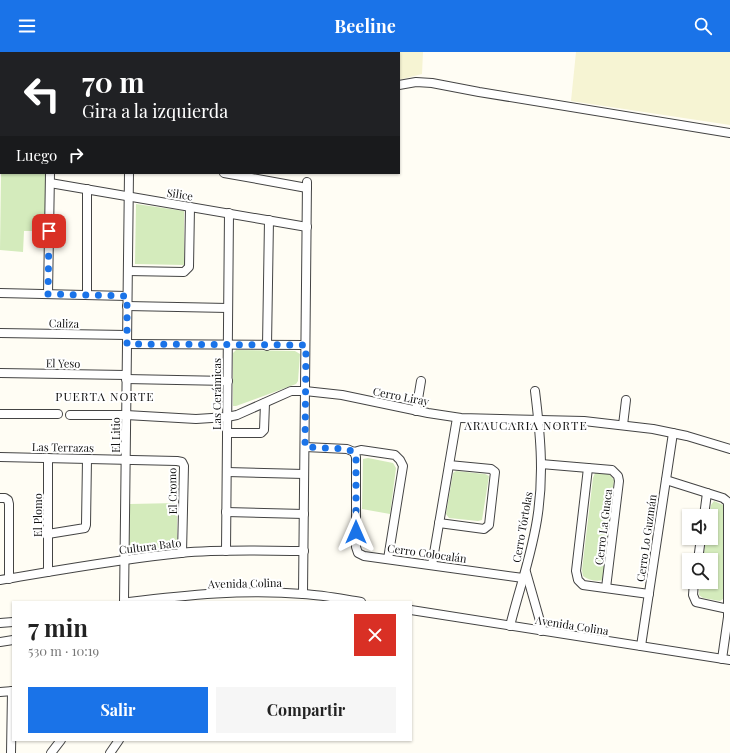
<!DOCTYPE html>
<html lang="es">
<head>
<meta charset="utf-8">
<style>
  body { margin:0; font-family:"Playfair Display",serif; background:#f6f6f6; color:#222; height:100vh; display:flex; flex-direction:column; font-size:15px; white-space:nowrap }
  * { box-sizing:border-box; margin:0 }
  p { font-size:13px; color:#767676 }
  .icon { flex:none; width:22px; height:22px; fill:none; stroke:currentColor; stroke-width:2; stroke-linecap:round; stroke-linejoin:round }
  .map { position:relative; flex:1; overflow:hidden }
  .details { position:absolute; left:12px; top:549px; width:400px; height:140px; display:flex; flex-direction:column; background:#fff; border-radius:0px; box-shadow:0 1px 3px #0004 }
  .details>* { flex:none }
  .hud { position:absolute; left:0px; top:0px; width:400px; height:122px; box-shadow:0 1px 3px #0004; background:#202124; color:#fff; overflow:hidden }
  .controls { position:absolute; left:682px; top:457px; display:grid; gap:8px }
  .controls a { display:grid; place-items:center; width:36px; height:36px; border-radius:0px; background:#fff; box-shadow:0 1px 3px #0004; font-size:20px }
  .pin { position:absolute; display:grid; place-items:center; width:34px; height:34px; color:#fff; margin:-17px; border-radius:8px; box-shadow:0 2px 6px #0006 }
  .me { position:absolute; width:44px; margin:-22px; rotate:0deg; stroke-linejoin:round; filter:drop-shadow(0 0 3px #0008) }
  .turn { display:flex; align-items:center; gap:14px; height:84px; padding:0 16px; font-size:18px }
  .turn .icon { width:52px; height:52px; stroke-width:2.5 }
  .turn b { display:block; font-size:28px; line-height:34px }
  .then { display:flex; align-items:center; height:38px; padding:0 16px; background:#0003; gap:8px; font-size:15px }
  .round { display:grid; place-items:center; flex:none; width:42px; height:42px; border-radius:0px; background:#f6f6f6 }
  .summary { display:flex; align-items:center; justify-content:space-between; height:68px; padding:0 16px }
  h1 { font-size:24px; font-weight:700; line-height:30px }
  .action { display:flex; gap:8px; margin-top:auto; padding:8px 16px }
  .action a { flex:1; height:46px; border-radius:0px; background:#1a73e8; color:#fff; font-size:16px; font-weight:700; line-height:46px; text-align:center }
  .action a+a { background:#f6f6f6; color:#222 }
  header { display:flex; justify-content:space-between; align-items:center; height:52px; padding:0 16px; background:#1a73e8; color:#fff; font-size:18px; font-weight:700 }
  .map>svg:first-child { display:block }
  .farmland { fill:#f6f4d3 }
  .green { fill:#d4ebbc }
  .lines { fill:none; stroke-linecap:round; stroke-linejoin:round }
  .minor-casing { stroke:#444; stroke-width:10 }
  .minor { stroke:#fff; stroke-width:8 }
  .route { stroke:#1a73e8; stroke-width:7; stroke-dasharray:0 12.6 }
  .labels { text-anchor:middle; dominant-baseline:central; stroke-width:4; stroke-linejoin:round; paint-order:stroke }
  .street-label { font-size:11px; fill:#111; stroke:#fff }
  .neighbourhood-label { font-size:12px; letter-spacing:1px; fill:#111; stroke:#fff }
</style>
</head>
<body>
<header><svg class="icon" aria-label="menu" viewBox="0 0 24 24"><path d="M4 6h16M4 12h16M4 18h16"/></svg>Beeline<svg class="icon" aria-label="search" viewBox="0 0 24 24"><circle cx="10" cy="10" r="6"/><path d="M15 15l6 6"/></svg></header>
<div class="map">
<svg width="730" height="701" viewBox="0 0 730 701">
  <rect width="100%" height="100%" fill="#fffdf4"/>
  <g class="farmland">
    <path d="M360,0H423L422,22L399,28V1Z"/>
    <path d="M576,0H730V73L571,49Z"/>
  </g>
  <g class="green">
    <path d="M1,121H45V179H24L23,200L0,198Z"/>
    <path d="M136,152L184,159V213L135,212Z"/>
    <path d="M236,298L295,299L300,302L298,329L296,332L236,354H233V301Z"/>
    <path d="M368,406L393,411L396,416L390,462L362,457L363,407Z"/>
    <path d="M456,419L485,422L489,424L482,468L478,469L449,466L446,462L453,421Z"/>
    <path d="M595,421L609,422L614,428L603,528C597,530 588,528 583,524L582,518L593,426Z"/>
    <path d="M714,449L723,453L725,457L723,547L720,549L703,546L699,543L700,530H711V508H703L706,486H711V464H709L711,453Z"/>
    <path d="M177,451V494L174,497L132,502L129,498L130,452Z"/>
  </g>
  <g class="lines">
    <defs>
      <g id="minor">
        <path d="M179,0L185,1"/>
        <path d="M399,33L416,30L432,31L479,40L730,81"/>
        <path d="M0,82H1"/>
        <path d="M224,121L307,136"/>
        <path d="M50,131L307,175"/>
        <path d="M87,137V243"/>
        <path d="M128,219L184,220L189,215L190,155"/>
        <path d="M0,241L127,244"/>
        <path d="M48,242L50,121"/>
        <path d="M127,254L228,256"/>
        <path d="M0,281L127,283"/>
        <path d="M127,292L305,293"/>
        <path d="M267,294L269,168"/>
        <path d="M0,321L126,323"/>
        <path d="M126,327L228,329"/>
        <path d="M416,359L421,329"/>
        <path d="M0,362H58"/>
        <path d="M70,363H126L196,367L227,365L237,363L291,339H305L342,343L428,361L461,366L584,369L653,377L687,384L730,397"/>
        <path d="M623,373L626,348"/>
        <path d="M227,381H261L264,378L265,351"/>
        <path d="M305,395L347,397L354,400L361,398L395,403L400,408L403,414L388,507"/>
        <path d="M354,400L356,405V495L358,501L364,504L523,526"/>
        <path d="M0,405L177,409L182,410L184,414L182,501"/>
        <path d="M541,412L612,418L618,424L619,429L606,536"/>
        <path d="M588,416L576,519L578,528L583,533L649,542"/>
        <path d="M227,420L304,422"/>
        <path d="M666,428L723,446L728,450V565L722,607"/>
        <path d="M0,446H5L8,448L9,452V527"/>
        <path d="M226,460L304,462"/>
        <path d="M704,464L707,441"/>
        <path d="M439,471L484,477L489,473L495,420L491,417L449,413"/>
        <path d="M48,482L85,476L86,473L87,407"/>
        <path d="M226,499L229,161"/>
        <path d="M698,508L701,486"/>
        <path d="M432,513L457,366"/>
        <path d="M48,520V406"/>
        <path d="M526,520L540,569L541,579"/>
        <path d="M0,528C60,518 120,507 181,501C222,497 263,499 304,499"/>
        <path d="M694,530L693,543L696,550L728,557"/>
        <path d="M303,542L307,130"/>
        <path d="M124,550L129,121"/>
        <path d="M129,550C186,543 246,537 303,542C323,543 342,547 361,550"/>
        <path d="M411,558L730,608"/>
        <path d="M0,571L13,570"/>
        <path d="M510,574C519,537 533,500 538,461C544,419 540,380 535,339"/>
        <path d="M0,590L13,588"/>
        <path d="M641,594L673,381"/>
        <path d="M0,640L13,639"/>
        <path d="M11,701L12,639"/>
        <path d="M51,701L61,688"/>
        <path d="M110,701L119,688"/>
      </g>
    </defs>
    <use href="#minor" class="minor-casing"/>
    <use href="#minor" class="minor"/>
  </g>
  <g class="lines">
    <path class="route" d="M49,179L48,242L127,244V292L306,293L305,395L347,397L354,400L356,405V480"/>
  </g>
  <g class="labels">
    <g class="street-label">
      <text transform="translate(180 142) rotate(9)">Silice</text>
      <text transform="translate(64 271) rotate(1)">Caliza</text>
      <text transform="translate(63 311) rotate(1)">El Yeso</text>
      <text transform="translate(216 342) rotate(-90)">Las Cerámicas</text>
      <text transform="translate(401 344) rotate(11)">Cerro Liray</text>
      <text transform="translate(115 383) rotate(-90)">El Litio</text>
      <text transform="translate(63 395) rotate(1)">Las Terrazas</text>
      <text transform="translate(172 439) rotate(-91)">El Cromo</text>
      <text transform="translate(37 463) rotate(-90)">El Plomo</text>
      <text transform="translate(522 475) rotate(-80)">Cerro Tórtolas</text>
      <text transform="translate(603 475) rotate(-83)">Cerro La Guaca</text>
      <text transform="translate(646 486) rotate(-82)">Cerro Lo Guzmán</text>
      <text transform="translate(150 494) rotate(-7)">Cultura Bato</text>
      <text transform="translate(427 501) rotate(8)">Cerro Colocalán</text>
      <text transform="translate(245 531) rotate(-1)">Avenida Colina</text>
      <text transform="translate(572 573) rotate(9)">Avenida Colina</text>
    </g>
    <g class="neighbourhood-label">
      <text x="105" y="344">PUERTA NORTE</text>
      <text x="526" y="373">ARAUCARIA NORTE</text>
    </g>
  </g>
</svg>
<div class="controls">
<a><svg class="icon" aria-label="sound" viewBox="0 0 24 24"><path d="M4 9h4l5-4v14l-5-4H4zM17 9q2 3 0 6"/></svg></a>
<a><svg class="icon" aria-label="search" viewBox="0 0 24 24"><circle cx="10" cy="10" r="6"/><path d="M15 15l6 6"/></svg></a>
</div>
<div class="pin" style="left:49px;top:179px;background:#d93025"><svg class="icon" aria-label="arrive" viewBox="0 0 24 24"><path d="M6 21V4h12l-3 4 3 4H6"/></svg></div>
<svg class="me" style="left:356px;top:480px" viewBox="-20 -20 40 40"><path d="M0-17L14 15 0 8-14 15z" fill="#1a73e8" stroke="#fff" stroke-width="4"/></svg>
<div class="hud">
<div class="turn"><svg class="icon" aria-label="left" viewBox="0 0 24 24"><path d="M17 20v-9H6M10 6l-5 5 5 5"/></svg><div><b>70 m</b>Gira a la izquierda</div></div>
<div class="then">Luego<svg class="icon" aria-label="right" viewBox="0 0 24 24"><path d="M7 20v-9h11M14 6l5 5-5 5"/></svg></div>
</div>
<section class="details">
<div class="summary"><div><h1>7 min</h1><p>530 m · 10:19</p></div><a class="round" style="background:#d93025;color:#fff"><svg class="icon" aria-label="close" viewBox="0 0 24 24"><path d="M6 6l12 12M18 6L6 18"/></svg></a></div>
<div class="action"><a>Salir</a><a>Compartir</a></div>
</section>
</div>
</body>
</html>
